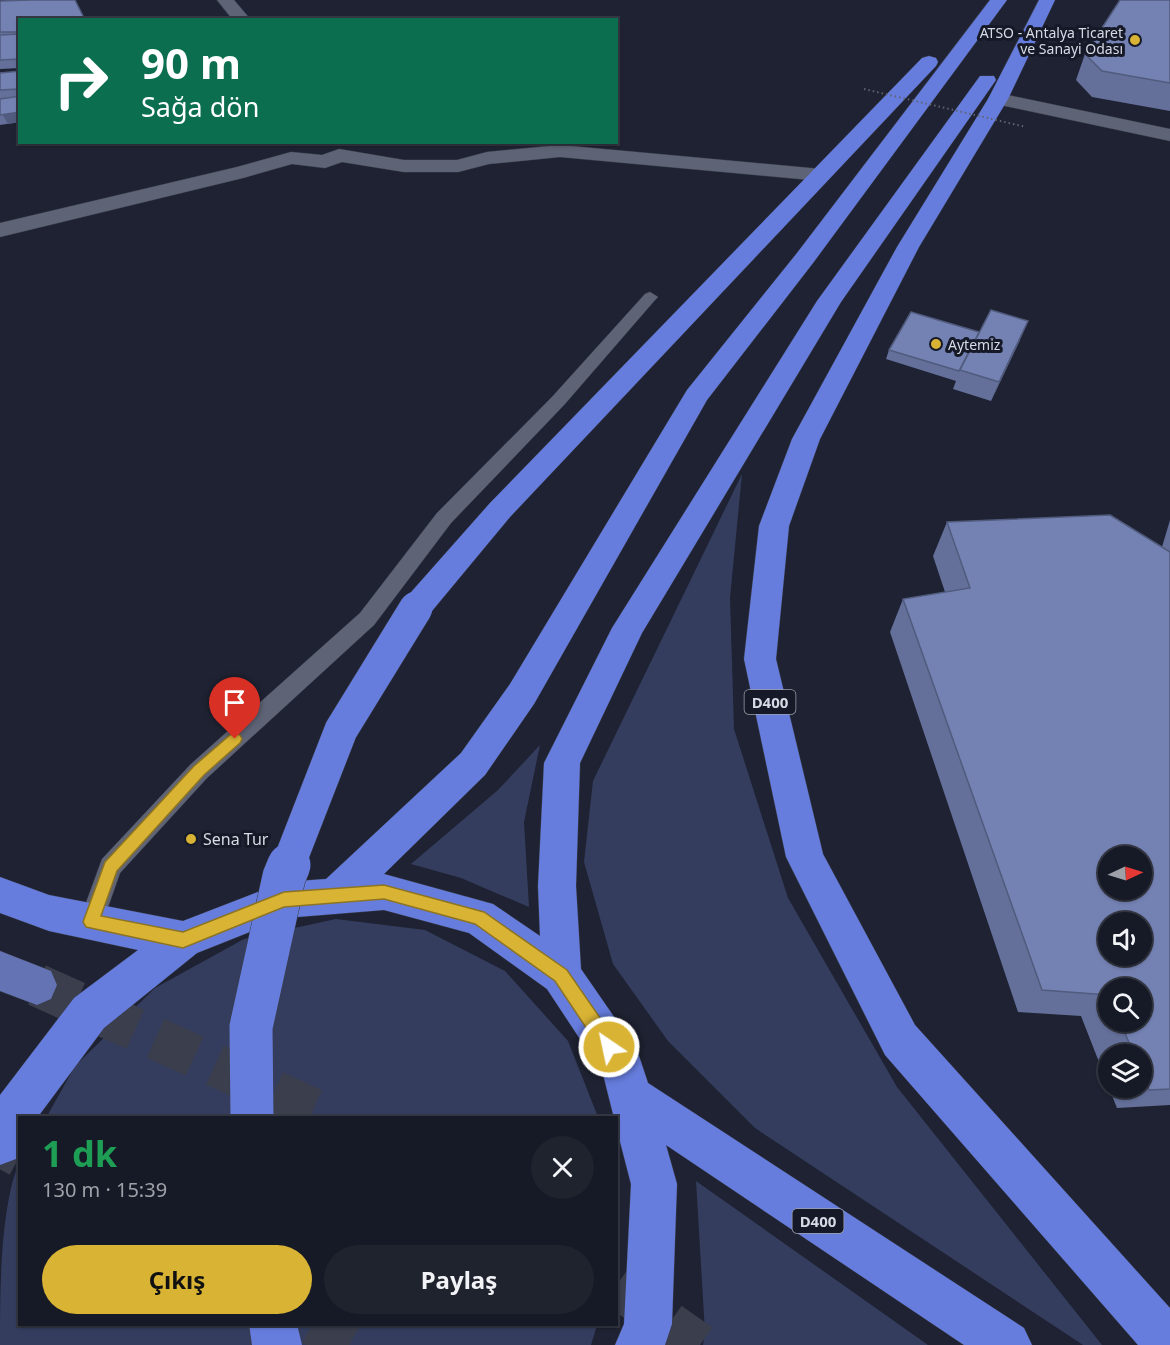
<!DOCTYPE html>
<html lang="tr">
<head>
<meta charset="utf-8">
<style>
  body { margin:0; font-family:"Noto Sans",sans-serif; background:#1f232e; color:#f1f3f6; height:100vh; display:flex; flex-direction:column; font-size:22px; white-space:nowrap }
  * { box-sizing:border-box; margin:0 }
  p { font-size:20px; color:#9ea1a7 }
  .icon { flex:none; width:33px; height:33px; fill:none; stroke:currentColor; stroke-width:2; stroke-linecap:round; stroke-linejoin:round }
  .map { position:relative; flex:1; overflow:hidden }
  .drawer { position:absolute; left:18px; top:1116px; width:600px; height:210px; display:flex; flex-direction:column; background:#161a26; border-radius:0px; box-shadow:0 2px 4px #0004,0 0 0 2px #353843 }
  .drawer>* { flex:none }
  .banner { position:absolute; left:18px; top:18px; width:600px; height:126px; border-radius:0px; box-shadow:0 2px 4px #0004,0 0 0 2px #353843; background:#0b6e4f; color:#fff; overflow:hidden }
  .needle { width:39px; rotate:86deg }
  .tools { position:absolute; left:1098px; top:846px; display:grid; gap:12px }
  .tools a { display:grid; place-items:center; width:54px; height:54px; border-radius:50%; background:#161a26; box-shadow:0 2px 4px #0004,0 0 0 2px #353843; font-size:30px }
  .pin { position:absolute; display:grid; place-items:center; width:51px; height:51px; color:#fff; margin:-62px -26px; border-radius:50% 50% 50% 0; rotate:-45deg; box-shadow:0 0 6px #0007 }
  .pin .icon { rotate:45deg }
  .me { position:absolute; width:66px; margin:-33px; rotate:326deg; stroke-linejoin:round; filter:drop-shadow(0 0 4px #0008) }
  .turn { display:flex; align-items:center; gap:21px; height:126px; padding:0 24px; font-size:27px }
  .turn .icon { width:78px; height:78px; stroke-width:2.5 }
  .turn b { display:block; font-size:42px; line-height:51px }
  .round { display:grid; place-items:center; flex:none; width:63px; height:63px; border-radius:32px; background:#1f232e }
  .summary { display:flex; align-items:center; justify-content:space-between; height:102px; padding:0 24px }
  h1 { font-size:36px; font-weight:700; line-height:45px; color:#1e9e55 }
  .action { display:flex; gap:12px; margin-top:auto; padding:12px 24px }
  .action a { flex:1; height:69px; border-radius:36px; background:#d9b334; color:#111; font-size:24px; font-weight:700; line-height:69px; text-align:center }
  .action a+a { background:#1f232e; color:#f1f3f6 }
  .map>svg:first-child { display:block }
  .green { fill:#343d5e }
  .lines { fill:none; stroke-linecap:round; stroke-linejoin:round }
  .primary-tunnel { stroke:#3a3e4d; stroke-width:43; stroke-dasharray:43 22; stroke-linecap:butt }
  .lane-casing { stroke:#3a3d4a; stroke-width:1 }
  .street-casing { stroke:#3a3d4a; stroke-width:1 }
  .primary-casing { stroke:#3a3d4a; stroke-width:1 }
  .highway-casing { stroke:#3a3d4a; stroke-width:1 }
  .lane { fill:#5e6476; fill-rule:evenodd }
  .street { fill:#5e6476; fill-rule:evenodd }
  .primary { fill:#6373b4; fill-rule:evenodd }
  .highway { fill:#667dde; fill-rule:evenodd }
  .highway-bridge-far1-casing { stroke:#3a3d4a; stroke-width:34; stroke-linecap:butt }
  .highway-bridge-casing { stroke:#3a3d4a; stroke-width:44; stroke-linecap:butt }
  .path-bridge { stroke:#5f6370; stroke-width:2; stroke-dasharray:1.5 3; stroke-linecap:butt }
  .highway-bridge-far1 { stroke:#667dde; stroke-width:33 }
  .highway-bridge { stroke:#667dde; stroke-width:43 }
  .wall { fill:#64709a; fill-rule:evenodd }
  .shaded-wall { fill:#515b7d }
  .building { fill:#7482b3; stroke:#515b7d; stroke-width:1.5; fill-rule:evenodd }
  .route { fill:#d9b334; stroke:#8d7422; stroke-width:1.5 }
  .poi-dot { fill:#d9b334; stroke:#151928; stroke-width:2 }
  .labels { text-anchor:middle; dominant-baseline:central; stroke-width:6; stroke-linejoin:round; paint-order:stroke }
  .far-poi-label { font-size:14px; fill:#d7dbe5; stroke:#151928; text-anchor:end }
  .shield { fill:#151928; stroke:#9da1ac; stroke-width:1.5 }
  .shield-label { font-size:15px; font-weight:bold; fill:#d7dbe5 }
  .poi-label { font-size:16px; fill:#d7dbe5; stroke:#151928; text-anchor:start }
</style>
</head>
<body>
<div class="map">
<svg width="1170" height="1345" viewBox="0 0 1170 1345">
  <rect width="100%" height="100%" fill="#1e2232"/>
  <g class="green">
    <path d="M742,474L730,598L734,729L788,898L897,1087L1102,1345H1083L755,1128L668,1041L613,964L584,862L593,781Z"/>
    <path d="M540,745L524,822L529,907L461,878L411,864L498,790Z"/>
    <path d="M336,919L425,930L505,971L568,1041L598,1117L46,1118L75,1066L155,988L244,939Z"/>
    <path d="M19,1162L20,1324L597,1325L591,1345H0C0,1291 0,1210 19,1162Z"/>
    <path d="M696,1181L928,1345H703L705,1332Z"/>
  </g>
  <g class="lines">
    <g class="primary-tunnel">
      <path d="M37,985L332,1118"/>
      <path d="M0,1145L20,1156"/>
      <path d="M616,1286L700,1345"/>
      <path d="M313,1324L349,1345"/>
    </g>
    <defs>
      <path id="lane" d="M650,292L658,297L655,300L564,405L451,523L374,625L207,778L120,873L100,930L91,934L82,930L79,922L102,859L191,764L360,613L437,513L552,397L645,294Z"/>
      <g id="street">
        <path d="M217,0H234L251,20H233Z"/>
        <path d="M998,93L1170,129V141L991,103L988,99L991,95Z"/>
        <path d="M560,145L821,169L828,171L832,175L828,179L821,181L560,157L489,164L458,172H404L342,162L325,168L292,164L243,178L0,237V223L237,167L291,152L322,155L339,149L404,160H457L487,152Z"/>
      </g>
      <path id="primary" d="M0,951L51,971L57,985L51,999L37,1005L0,991Z"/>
      <g id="highway">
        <path d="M990,0H1007L813,263L707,400L534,704L485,775L384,874L493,904L540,936L538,886L544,763L612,628L817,301L980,76H994L996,80L841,302L642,633L580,763L576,886L581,969L637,1050L648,1083L1024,1328L1032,1345H964L666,1145L677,1184L672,1324L665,1345H615L624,1324L631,1184L616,1126V1118H614L603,1074L547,989L469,933L384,910L285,918L197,953L104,1028L37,1118H20V1149L16,1159L0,1165V1095L74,998L138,950L49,931L0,913V877L49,895L183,921L284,882L326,879L461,753L510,684L687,390L797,253Z"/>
        <path d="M1039,0H1055L1008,99L919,247L820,439L789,526L776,659L823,854L915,1025L1170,1308V1345H1138L885,1055L786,857L744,659L759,526L792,439L897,247L988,99Z"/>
        <path d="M929,56L936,58L938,62L936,66L510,517L427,617L416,620L405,617L400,608L405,599L490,503L922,58Z"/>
        <path d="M249,1324H297L302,1345H252Z"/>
      </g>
    </defs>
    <use href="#lane" class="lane-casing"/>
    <use href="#street" class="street-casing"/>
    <use href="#primary" class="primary-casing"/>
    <use href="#highway" class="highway-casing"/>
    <use href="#lane" class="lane"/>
    <use href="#street" class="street"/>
    <use href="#primary" class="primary"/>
    <use href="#highway" class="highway"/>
    <defs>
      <path id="highway-bridge-far1" d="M288,866L341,730L416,608"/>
      <path id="highway-bridge" d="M252,1118L251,1027L284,877L289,865"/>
    </defs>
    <use href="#highway-bridge-far1" class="highway-bridge-far1-casing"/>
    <use href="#highway-bridge" class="highway-bridge-casing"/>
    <path class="path-bridge" d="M864,89L1026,127"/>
    <use href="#highway-bridge-far1" class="highway-bridge-far1"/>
    <use href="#highway-bridge" class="highway-bridge"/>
  </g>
  <g class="wall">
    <path d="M1170,0V111L1092,97L1076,80L1085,54Z"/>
    <path d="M0,1L20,20V68L0,69Z"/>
    <path d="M20,71V122L0,125V73Z"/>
    <path d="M979,332L1020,340L991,401L953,389L956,381L886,359L889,350Z"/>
    <path d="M1170,520V1105L1117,1108L1109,1088H1142V1054H1108V1085L1081,1016L1018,1012L890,632L903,599L945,592L933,556L947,522L1162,547ZM1108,988L1142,1022H1108Z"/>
  </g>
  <g class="shaded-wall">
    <path d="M20,112V122L8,124L3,115Z"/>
    <path d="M1028,321L1020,340L991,401L999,382Z"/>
  </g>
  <g class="building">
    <path d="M32,0H75L85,20H20V32H0V1Z"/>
    <path d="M1120,0H1170V83L1102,71L1085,54Z"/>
    <path d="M20,34V59L0,60V35Z"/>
    <path d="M20,71V89L0,90V73Z"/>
    <path d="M20,96V112L0,115V99Z"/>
    <path d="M991,310L1028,321L999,382L960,370Z"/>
    <path d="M911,312L979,332L959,371L889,350Z"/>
    <path d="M1110,515L1170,552V1089L1149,1090L1142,1073V1054H1134L1120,1022H1142V988H1108V995L1042,990L903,599L970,588L947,522ZM1108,856H1142V890H1108ZM1108,922H1142V956H1108Z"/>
  </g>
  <path class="route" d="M235,733L240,735L242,739L240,743L204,775L117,871L101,916L183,932L284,892L384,885L484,912L567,970L616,1041L618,1047L616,1053L609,1056L603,1053L555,981L475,924L384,899L284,907L183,948L86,927L83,922L105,862L194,766L230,735Z"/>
  <g class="poi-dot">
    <circle cx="1135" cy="40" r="6"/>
    <circle cx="936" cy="344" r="6"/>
    <circle cx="191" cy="839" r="6"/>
  </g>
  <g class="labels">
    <g class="far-poi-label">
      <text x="1123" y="32">ATSO - Antalya Ticaret<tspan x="1123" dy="16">ve Sanayi Odası</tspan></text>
      <text x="948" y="344" text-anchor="start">Aytemiz</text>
    </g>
    <g class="shield">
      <rect x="744.5" y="690" width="51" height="24" rx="4.5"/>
      <rect x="792.5" y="1209" width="51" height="24" rx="4.5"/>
    </g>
    <g class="shield-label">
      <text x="770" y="702">D400</text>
      <text x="818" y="1221">D400</text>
    </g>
    <g class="poi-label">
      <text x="203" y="839">Sena Tur</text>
    </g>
  </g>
</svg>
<div class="tools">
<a><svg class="needle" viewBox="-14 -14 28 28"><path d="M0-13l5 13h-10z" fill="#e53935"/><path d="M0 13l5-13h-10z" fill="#9ea1a7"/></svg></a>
<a><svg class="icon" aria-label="sound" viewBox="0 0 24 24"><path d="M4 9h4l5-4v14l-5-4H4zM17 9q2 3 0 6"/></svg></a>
<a><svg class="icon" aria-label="search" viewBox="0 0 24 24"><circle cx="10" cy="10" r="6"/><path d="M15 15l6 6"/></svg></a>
<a><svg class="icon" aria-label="layers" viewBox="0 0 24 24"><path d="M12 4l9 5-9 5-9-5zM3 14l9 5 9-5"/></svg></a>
</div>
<div class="pin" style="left:235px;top:739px;background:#d93025"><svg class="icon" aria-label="arrive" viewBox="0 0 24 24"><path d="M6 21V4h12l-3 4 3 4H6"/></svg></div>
<svg class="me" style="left:609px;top:1047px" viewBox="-20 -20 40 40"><circle r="17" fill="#d9b334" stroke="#fff" stroke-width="3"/><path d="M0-11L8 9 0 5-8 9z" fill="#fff"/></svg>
<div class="banner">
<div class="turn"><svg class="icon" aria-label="right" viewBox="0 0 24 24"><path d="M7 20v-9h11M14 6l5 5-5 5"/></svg><div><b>90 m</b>Sağa dön</div></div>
</div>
<section class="drawer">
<div class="summary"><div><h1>1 dk</h1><p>130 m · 15:39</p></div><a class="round"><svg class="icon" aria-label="close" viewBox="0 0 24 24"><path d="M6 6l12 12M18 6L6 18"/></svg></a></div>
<div class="action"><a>Çıkış</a><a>Paylaş</a></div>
</section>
</div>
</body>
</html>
